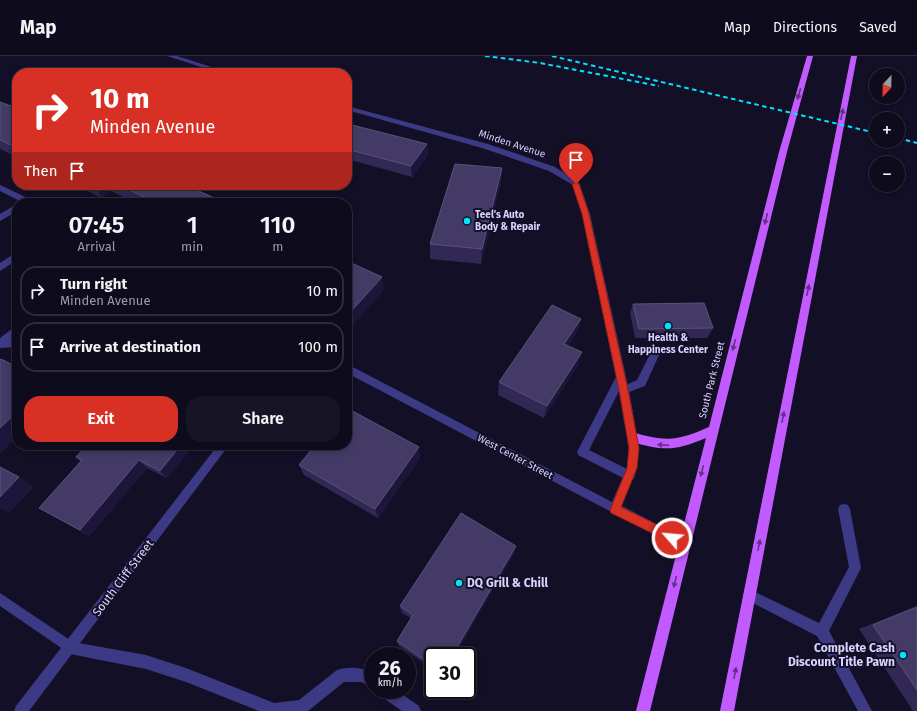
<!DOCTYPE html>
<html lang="en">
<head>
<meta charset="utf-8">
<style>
  body { margin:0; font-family:"Fira Sans",sans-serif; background:#171425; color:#f1f3f6; height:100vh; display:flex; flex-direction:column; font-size:15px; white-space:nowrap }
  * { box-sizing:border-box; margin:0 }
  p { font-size:13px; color:#9b9ba3 }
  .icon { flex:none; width:22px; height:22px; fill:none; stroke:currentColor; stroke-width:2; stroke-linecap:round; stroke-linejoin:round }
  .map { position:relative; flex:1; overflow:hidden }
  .side { position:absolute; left:12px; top:142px; width:340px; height:252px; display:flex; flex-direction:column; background:#0e0b1c; border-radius:16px; box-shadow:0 2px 6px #0003,0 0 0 1px #2e2b3b }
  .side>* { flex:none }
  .hud { position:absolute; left:12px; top:12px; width:340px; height:122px; border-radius:16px; box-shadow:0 2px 6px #0003,0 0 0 1px #2e2b3b; background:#d93025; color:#fff; overflow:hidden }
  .needle { width:26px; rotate:202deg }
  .fabs { position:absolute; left:869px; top:12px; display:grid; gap:8px }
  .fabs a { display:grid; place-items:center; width:36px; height:36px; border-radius:50%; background:#0e0b1c; box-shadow:0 2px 6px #0003,0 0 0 1px #2e2b3b; font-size:20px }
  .speed { position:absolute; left:364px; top:591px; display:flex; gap:8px; font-size:20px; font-weight:700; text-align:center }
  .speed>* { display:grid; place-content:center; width:52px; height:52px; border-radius:50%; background:#0e0b1c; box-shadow:0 2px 6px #0003,0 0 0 1px #2e2b3b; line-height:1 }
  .speed small { font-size:10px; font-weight:400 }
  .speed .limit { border:2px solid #111; border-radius:6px; background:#fff; color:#111 }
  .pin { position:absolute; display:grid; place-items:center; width:34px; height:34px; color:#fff; margin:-41px -17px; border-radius:50% 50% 50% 0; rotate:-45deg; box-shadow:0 0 4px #0007 }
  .pin .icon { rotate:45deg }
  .me { position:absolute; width:44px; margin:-22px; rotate:297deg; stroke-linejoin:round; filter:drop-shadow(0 0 3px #0008) }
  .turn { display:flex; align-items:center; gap:14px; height:84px; padding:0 12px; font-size:18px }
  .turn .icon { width:52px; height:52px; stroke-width:2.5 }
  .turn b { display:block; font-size:28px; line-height:34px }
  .then { display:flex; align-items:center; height:38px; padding:0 12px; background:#0003; gap:8px; font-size:15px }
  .eta { display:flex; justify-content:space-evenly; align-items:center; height:68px; text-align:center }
  .eta b { font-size:24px; font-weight:600; line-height:28px }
  .button { display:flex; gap:8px; margin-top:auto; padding:8px 12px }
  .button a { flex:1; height:46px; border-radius:16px; background:#d93025; color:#fff; font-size:16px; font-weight:600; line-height:46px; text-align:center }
  .button a+a { background:#171425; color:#f1f3f6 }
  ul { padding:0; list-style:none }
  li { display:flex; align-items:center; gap:12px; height:50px; margin:0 8px 6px; padding:0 4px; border:2px solid #2e2b3b; border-radius:16px }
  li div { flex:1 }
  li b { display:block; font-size:15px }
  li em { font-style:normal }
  header { display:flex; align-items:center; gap:24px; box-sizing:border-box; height:56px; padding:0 20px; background:#0e0b1c; border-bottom:1px solid #2e2b3b }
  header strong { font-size:19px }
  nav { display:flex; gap:22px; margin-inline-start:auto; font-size:14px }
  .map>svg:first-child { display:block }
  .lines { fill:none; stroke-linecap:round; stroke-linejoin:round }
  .service { fill:#3d3a85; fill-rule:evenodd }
  .minor { fill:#3d3a85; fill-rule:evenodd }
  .primary { fill:#c25bff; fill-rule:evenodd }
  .rail { stroke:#00e5ff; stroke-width:2; stroke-dasharray:4.5 3.5; stroke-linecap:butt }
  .wall { fill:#312854 }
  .shaded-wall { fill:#1d163a }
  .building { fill:#433a66; stroke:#5a527e }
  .oneway { fill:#623188 }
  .route { fill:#d93025; stroke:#8d1f18 }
  .poi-dot { fill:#00e5ff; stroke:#130f26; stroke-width:1.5 }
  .labels { text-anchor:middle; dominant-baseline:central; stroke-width:4; stroke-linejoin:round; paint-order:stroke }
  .street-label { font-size:10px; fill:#d9d4ff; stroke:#130f26 }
  .poi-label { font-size:10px; font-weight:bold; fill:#d9d4ff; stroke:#130f26; text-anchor:start }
  .near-street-label { font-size:12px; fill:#d9d4ff; stroke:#130f26 }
  .near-poi-label { font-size:12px; font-weight:bold; fill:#d9d4ff; stroke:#130f26; text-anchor:start }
</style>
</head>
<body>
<header>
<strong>Map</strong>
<nav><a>Map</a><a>Directions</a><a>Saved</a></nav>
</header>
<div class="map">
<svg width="917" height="655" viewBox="0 0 917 655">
  <rect width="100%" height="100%" fill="#130f26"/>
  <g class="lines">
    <g class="service">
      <path d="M17,148V155L0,165V158Z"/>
      <path d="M17,196V204L0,215V207Z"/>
      <path d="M17,269V279L12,283H17V291L0,292V282Z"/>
      <path d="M655,293L658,294L660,297L645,330L624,338L619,335L589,394L633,416L635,420L633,424L629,425L578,399L577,396L617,319L621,318L625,319L626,322L622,331L637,324L652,294Z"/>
      <path d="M844,448L848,449L850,453L861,512L829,575L872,655H858L817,580L745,543L743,539L745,535L749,533L819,567L849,511L838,453L840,449Z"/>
      <path d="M0,537L73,586L146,599L186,612L274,647L299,644L337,614C348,610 364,611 373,618V633L362,626H344L308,655H259L186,626L146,613L70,598L0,550Z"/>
      <path d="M377,634H396L419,650L421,655H402L379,639Z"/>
    </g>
    <g class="minor">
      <path d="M167,0H177L230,17H220Z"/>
      <path d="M347,50L488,88L555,111L579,126L590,158L629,334L639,392L637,412L622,450L688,484L690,488L688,492L684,494L680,492L347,317V308L612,446L627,412L629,392L619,334L582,158L573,129L549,115L482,92L347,54Z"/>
      <path d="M0,129L34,145L35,147H24L0,135Z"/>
      <path d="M218,389H229L29,655H14L16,650Z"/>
    </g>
    <g class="primary">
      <path d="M807,0H813L787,96L650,655H636L706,382C675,395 664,395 632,386L628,384L627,381L628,378L632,376C666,386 677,385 709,371L779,96Z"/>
      <path d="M851,0H857L734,655H720Z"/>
    </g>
    <g class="rail">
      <path d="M485,0L540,7L659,30"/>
      <path d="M552,0L876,77"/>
      <path d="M898,82L917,87"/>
    </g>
  </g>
  <g class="wall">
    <path d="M0,46L17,52V101L0,93Z"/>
    <path d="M347,75L427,88L428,99L412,121L347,103Z"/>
    <path d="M502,112L501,127L481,208L430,203V188Z"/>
    <path d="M75,129H185L226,147H136L111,135L102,142Z"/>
    <path d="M633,248L713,272L707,282H635L630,257Z"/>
    <path d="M581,263L577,276L568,290L578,309L544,362L498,339L499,326Z"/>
    <path d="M125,389H194L167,422L147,412L89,480L39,452L81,406L76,401Z"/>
    <path d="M420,402L378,462L304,419L299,409Z"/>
    <path d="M514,498L433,600V613L399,590L397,585L411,562L402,557L400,550Z"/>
    <path d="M917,550V655H913L859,573Z"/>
  </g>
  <g class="shaded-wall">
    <path d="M427,88L428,99L412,121L411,110Z"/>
    <path d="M502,112L501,127L481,208L482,193Z"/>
    <path d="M94,129H107L111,135L102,142Z"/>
    <path d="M382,221L384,234L347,276V260Z"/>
    <path d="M581,263L577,276L561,301L564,288Z"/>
    <path d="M582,296L578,309L544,362L547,350Z"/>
    <path d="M17,356V381L0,398V372Z"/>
    <path d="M181,389H194L167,422L160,415Z"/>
    <path d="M419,391L420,402L378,462L375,453Z"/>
    <path d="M139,404L147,412L89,480L80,474Z"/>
    <path d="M19,421L34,431L9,457L0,452V441Z"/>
    <path d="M516,490L514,498L455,600H452Z"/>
  </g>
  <g class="building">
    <path d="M0,46L17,52V92L0,84Z"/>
    <path d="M352,69L427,88L411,110L347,93V75Z"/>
    <path d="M455,108L502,112L482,193L430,188Z"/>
    <path d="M118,129H185L226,147H158Z"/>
    <path d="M347,205L382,221L347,260Z"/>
    <path d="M704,247L713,272L639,273L633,248Z"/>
    <path d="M552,249L581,263L564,288L582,296L547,350L499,326Z"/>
    <path d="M1,303L17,311V356L0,372V304Z"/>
    <path d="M347,352L419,391L375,453L299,409L315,389H347Z"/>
    <path d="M87,389H123L124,390L125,389H181L160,415L139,404L80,474L39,452L82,404L76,401Z"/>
    <path d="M0,411L19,421L0,441Z"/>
    <path d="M461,457L516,490L452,600H433V610L397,585L413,559L400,550Z"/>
    <path d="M917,551V634L873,569Z"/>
  </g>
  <defs><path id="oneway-solid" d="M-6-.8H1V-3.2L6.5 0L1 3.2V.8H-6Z"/></defs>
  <g class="oneway">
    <use href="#oneway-solid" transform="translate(799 38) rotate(106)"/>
    <use href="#oneway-solid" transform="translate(842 58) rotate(-78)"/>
    <use href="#oneway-solid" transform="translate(766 163) rotate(104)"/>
    <use href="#oneway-solid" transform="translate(808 234) rotate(-79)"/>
    <use href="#oneway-solid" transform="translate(734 289) rotate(104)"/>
    <use href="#oneway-solid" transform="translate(783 361) rotate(-79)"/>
    <use href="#oneway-solid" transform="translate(663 389) rotate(-176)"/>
    <use href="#oneway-solid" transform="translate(702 415) rotate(104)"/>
    <use href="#oneway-solid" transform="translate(759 489) rotate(-79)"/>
    <use href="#oneway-solid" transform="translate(675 526) rotate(104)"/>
    <use href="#oneway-solid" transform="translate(735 617) rotate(-79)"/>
  </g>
  <path class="route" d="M576,126L579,128L589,158L628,334L639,392L637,412L621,451L676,478L677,482L676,486L672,487L611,457L610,454L627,412L629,392L619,334L582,158L572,128Z"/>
  <g class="poi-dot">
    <circle cx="467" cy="165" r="4"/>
    <circle cx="668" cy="270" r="4"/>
    <circle cx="459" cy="527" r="4"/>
    <circle cx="903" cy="599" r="4"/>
  </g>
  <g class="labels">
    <g class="street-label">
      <text transform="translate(512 88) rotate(18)">Minden Avenue</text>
      <text transform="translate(712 324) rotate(-76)">South Park Street</text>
      <text transform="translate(515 401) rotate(28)">West Center Street</text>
    </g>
    <g class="poi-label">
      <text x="475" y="159">Teel's Auto<tspan x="475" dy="12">Body &amp; Repair</tspan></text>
      <text x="668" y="282" text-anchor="middle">Health &amp;<tspan x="668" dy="12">Happiness Center</tspan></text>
    </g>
    <g class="near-street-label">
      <text transform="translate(123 522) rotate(-53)">South Cliff Street</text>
    </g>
    <g class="near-poi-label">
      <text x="467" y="527">DQ Grill &amp; Chill</text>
      <text x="895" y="592" text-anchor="end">Complete Cash<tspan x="895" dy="14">Discount Title Pawn</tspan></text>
    </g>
  </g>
</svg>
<div class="fabs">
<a><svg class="needle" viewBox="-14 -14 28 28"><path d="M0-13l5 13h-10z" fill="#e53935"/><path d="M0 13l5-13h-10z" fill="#9b9ba3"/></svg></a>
<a>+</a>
<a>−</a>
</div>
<div class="speed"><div>26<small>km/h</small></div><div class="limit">30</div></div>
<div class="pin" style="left:576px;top:128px;background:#d93025"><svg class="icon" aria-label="arrive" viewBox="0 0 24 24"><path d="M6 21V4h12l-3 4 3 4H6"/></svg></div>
<svg class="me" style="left:672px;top:482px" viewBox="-20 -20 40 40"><circle r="17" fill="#d93025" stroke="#fff" stroke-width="3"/><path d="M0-11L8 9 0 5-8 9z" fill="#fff"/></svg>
<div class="hud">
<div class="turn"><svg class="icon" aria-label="right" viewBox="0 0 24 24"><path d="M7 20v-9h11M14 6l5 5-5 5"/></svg><div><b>10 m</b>Minden Avenue</div></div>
<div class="then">Then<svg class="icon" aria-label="arrive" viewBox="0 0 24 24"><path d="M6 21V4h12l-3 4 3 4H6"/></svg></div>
</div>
<section class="side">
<div class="eta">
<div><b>07:45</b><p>Arrival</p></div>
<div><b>1</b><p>min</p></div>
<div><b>110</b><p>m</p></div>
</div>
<ul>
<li><svg class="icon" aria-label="right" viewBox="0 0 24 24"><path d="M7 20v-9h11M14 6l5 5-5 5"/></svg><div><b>Turn right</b><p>Minden Avenue</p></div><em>10 m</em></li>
<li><svg class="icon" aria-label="arrive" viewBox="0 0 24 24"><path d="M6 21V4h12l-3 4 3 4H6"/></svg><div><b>Arrive at destination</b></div><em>100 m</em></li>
</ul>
<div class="button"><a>Exit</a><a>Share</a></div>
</section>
</div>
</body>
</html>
